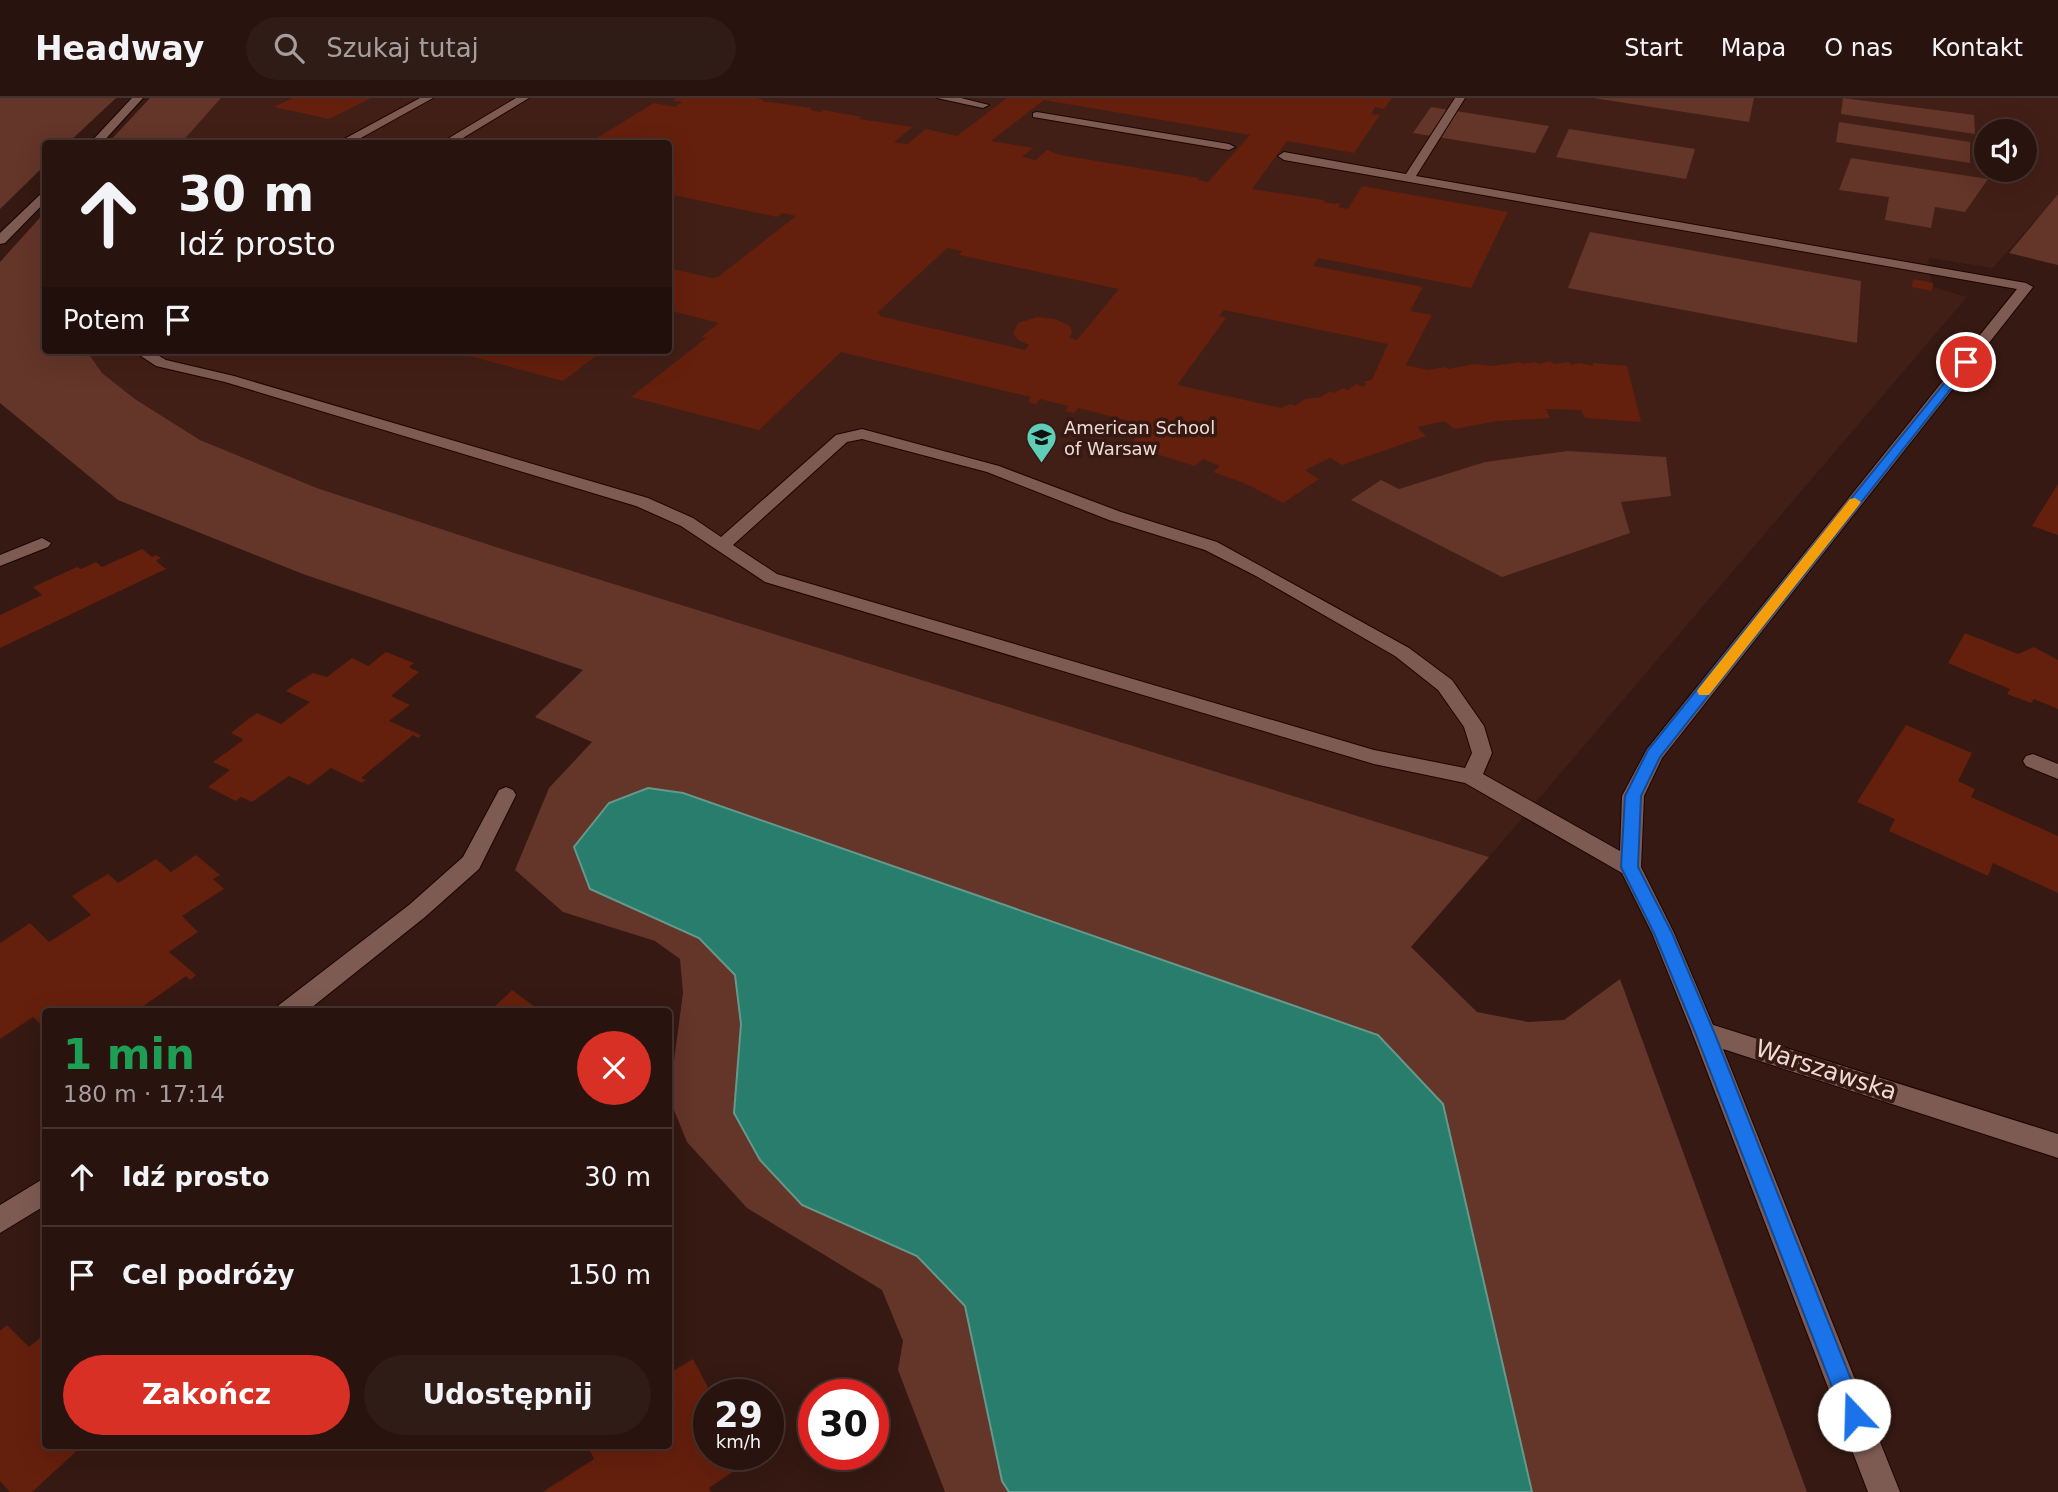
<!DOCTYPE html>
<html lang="pl">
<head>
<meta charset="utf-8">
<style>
  body { margin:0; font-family:"DejaVu Sans",sans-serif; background:#301c17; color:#f1f3f6; height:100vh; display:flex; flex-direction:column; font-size:26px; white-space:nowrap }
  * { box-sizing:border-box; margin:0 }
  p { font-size:23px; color:#a59e9e }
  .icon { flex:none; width:38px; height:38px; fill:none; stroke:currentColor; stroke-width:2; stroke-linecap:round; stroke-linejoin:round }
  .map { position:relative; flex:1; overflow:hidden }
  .panel { position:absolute; left:42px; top:910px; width:630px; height:441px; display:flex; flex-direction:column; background:#28130e; border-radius:7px; box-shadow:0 7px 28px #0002,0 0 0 2px #44322e }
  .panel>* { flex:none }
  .guide { position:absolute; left:42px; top:42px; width:630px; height:214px; border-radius:7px; box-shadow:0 7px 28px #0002,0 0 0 2px #44322e; background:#28130e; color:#f1f3f6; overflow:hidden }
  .fabs { position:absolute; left:1974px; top:21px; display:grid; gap:14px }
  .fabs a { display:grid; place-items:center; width:63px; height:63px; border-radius:50%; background:#28130e; box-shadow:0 7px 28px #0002,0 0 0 2px #44322e; font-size:35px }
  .speed { position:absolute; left:693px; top:1281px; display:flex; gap:14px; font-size:35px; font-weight:700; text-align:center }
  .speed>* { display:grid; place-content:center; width:91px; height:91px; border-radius:50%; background:#28130e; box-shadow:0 7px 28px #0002,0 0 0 2px #44322e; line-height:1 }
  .speed small { font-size:18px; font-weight:400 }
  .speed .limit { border:10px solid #d22; background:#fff; color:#111 }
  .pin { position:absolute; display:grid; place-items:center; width:60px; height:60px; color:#fff; margin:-30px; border:4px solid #fff; border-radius:50%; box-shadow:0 2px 7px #0007 }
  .me { position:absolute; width:77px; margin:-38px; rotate:339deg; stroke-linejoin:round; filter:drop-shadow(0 0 5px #0008) }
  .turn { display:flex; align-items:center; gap:24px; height:147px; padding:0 21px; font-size:32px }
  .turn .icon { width:91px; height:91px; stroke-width:2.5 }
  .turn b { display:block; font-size:49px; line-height:60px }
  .then { display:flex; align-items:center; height:66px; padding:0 21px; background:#0003; gap:14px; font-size:26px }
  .round { display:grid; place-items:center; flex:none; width:74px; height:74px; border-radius:37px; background:#301c17 }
  .headline { display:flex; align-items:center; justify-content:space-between; height:119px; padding:0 21px }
  h1 { font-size:42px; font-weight:700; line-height:52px; color:#1e9e55 }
  .action { display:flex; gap:14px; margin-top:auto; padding:14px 21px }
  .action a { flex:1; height:80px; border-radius:42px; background:#d93025; color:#fff; font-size:28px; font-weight:700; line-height:80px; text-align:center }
  .action a+a { background:#301c17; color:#f1f3f6 }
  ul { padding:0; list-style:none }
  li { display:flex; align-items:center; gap:21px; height:98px; padding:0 21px; border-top:2px solid #44322e }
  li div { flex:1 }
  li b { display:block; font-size:26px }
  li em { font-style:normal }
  header { display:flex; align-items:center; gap:42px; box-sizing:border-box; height:98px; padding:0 35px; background:#28130e; border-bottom:2px solid #44322e }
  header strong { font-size:33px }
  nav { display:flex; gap:38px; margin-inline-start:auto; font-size:24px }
  .search { width:490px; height:63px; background:#301c17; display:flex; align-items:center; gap:18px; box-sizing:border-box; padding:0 24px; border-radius:38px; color:#a59e9e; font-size:26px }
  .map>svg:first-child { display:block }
  .built { fill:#421f16; fill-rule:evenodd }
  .green { fill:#643529 }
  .water { fill:#287d6d; stroke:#64998c; stroke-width:2 }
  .building { fill:#651f0d; fill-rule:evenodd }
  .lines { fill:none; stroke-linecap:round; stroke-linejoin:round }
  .lane-casing { stroke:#1c0401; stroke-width:2 }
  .street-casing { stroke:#1c0401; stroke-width:2 }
  .lane { fill:#7d5b52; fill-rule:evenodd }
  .street { fill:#7d5b52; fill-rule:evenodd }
  .route { fill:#1a73e8; stroke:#114b97; stroke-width:2 }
  .slow { fill:#f59e0b }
  .labels { text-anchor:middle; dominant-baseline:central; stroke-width:7; stroke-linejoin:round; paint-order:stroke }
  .far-poi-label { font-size:18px; fill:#efdbd5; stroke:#351912; text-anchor:start }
  .near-street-label { font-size:24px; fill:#efdbd5; stroke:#351912 }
</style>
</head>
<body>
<header>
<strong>Headway</strong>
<div class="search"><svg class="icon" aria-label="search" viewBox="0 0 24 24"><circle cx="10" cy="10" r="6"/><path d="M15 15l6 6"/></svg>Szukaj tutaj</div>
<nav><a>Start</a><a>Mapa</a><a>O nas</a><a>Kontakt</a></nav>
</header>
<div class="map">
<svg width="2058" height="1394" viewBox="0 0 2058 1394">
  <rect width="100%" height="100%" fill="#351912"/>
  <path class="built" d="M221,0H2058V96L1993,170L1929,160L1928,171L1933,189L1967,199L1489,759L505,452L317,390L200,342L135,301L102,275L86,252H668V46L181,45ZM1986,33H2025V72H1986Z"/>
  <g class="green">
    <path d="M0,0H116L68,45L46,46L45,67L0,111Z"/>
    <path d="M150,0H221L181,45H108Z"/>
    <path d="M1593,0H1754L1749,24Z"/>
    <path d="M1843,0L1974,17L1975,36L1841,16Z"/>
    <path d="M1431,9L1549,28L1535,55L1413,35Z"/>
    <path d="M1839,24L1970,44V65L1836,44Z"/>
    <path d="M1569,31L1695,51L1686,81L1556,59Z"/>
    <path d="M1851,60L1988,81L1965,114L1935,109L1931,130L1885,122L1889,99L1839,92Z"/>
    <path d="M2058,96V167L2009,155Z"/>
    <path d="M45,114L46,252H86L102,275L135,301L200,342L317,390L505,452L1489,759L1411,849L1477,914L1528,924L1564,922L1620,881L1807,1394H945L898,1272L903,1243L882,1192L747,1110L687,1044L669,1000L683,895L680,861L655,843L563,814L515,772L549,690L592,644L535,619L583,572L303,476L118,402L0,305V164Z"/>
    <path d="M1590,134L1861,183L1857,245L1568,190Z"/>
    <path d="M1568,353L1666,359L1671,398L1621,404L1630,435L1502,479L1351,402L1381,382L1399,391L1485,364Z"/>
  </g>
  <path class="water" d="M648,690L683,695L1378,937L1443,1006L1532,1394H1009L1002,1383L965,1208L917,1158L802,1107L760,1062L734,1015L741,926L735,877L699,840L590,791L574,749L609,705Z"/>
  <g class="building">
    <path d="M293,0H371L329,21L274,9Z"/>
    <path d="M676,0H756L764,2L762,3L812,10L810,12L821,14L823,12L862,19L859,21L913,29L894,44L907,46L926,31L957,38L1007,0H1392L1384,11L1375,9L1371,16L1380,17L1354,55L1287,43L1252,91L1324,102L1323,104L1334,106L1341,105L1338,109L1348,111L1362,88L1508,114L1471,190L1318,160L1313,168L1423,189L1410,213L1432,217L1406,267L1428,272L1445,269L1448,271L1474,266L1493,268L1520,264L1523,266L1536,264L1538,266L1550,263L1554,266L1569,264L1571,267L1581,265L1593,268V265L1627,268L1641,324L1585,320L1581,312L1546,311L1550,320L1497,323L1454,331L1445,323L1417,329L1426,338L1342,367L1330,360L1305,372L1319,381L1283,405L1244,385L1213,374L1220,368L1203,361L1195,368L1121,345H1132L1145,327L1078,310L1074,315L1065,313L1069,308L1040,301L1036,306L1028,304L1031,299L841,254L759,332L631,299L706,240L701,239L719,225L668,212V170L712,180L718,179L796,118L782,115L777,119L668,96V46H587L654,5L675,9L682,4L672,2ZM1044,2L1250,37L1208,84L1198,82L1199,80L1060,57L1047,52L1036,62L1022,59L1033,50L991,43ZM947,150L962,153L959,157L1119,191L1077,242L1070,240L1072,234L1070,228L1055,221L1037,219L1018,225L1013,236L1018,242L1029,247L1025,252L879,218L881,216L877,215ZM1224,212L1388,246L1372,282L1363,284L1367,286L1362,289L1356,286L1348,292L1343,290L1334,295L1330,293L1321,299L1305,301L1295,308L1291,306L1281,310L1177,287L1226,220L1219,218Z"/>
    <path d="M1913,181L1933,185L1932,193L1912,189Z"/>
    <path d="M447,252H604L563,283Z"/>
    <path d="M2058,386V437L2032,428Z"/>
    <path d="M142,451L152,459L156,457L161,460L156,463L166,471L0,550V517L42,497L33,489L77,469L81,471L96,464L102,469Z"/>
    <path d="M1965,535L2018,556L2034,549L2058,562V611L2034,601L2031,605L2007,596L2010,591L1948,565Z"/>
    <path d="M386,554L414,565L409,569L419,574L391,598L410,607L389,623L421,637L418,640L413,637L361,680L366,682L362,685L331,670L309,687L289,678L252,704L241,699L236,703L208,689L230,672L213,664L242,643L243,641L231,635L248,621L257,615L281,626L310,604L286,593L294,587L313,575L327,579L352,560L368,568Z"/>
    <path d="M1906,627L1972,655L1958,683L1975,691L1971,699L2058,738V795L1993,765L1988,778L1889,733L1895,721L1857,704Z"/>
    <path d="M196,757L220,777L213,781L224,791L182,818L198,834L169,854L196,877L190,882L186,878L135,914H46V931L33,919L0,941V845L30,825L49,844L91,817L72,798L83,791L108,776L118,785L156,761L171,774Z"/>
    <path d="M512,892L542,914H489Z"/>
    <path d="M7,1227L29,1249L46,1235V1348H82L32,1394H10L0,1383V1233Z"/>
    <path d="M693,1261L712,1297H709V1356H743L747,1364L709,1390L711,1394H543L594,1361L588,1348H668V1276Z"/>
  </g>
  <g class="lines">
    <defs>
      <g id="lane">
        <path d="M132,0H143L101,46H89Z"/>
        <path d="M420,0H433L350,46H335Z"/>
        <path d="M516,0H529L453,46H439Z"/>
        <path d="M937,0H961L989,7L983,10Z"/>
        <path d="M1455,0H1465L1416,78L2026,185L2033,189L1662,660L1644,698L1641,769L1674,835L1716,934L1713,941L1704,944L1695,941L1692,934L1652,835L1622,775L1465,685L1374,666L765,484L681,428L636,408L225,284L156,268L132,252H149L166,262L234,278L648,400L693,420L721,439L836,337L862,331L999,368L1121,414L1217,444L1409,550L1452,582L1484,628L1492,655L1483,676L1620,753L1622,698L1647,651L2017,191L1284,62L1278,58L1284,54L1406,76ZM862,341L987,374L1109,422L1205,452L1256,478L1395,558L1438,592L1464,629L1472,655L1465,670L1374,652L777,476L733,447L847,344Z"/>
        <path d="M1037,14L1229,46L1235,49L1229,52L1033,19V15Z"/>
        <path d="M46,91V103L5,145L0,146V135Z"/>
      </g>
      <g id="street">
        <path d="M42,440L51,445L48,449L0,468V457Z"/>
        <path d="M2033,656L2058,666V681L2026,668L2023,663L2026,658Z"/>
        <path d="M506,689L513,692L516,697L479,771L425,819L306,914H276L279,907L409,807L463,759L499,692Z"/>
        <path d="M1704,924L2058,1036V1060L1723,951L1900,1394H1868L1692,934L1695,927Z"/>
        <path d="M46,1079V1107L0,1135V1107Z"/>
      </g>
    </defs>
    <use href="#lane" class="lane-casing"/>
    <use href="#street" class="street-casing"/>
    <use href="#lane" class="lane"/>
    <use href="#street" class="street"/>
  </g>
  <path class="route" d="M1963,262L1972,264L1660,659L1641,698L1638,769L1672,835L1714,934L1865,1317L1862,1325L1854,1329L1846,1325L1695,934L1654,835L1621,769L1625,698L1648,652Z"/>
  <path class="slow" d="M1855,400L1861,404L1859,407L1709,597H1699L1697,593L1699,590L1850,401Z"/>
  <defs>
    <symbol id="school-pin" viewBox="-11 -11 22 30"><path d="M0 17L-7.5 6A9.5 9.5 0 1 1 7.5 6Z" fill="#5eceb8" stroke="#351912"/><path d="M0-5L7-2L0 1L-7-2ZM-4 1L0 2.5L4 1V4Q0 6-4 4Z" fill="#111"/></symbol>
  </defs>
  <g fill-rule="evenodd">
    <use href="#school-pin" x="1024" y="322" width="35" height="47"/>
  </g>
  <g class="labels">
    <g class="far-poi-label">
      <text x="1064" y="329">American School<tspan x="1064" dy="21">of Warsaw</tspan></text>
    </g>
    <g class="near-street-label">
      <text transform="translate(1826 972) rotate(18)">Warszawska</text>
    </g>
  </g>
</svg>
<div class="fabs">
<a><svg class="icon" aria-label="sound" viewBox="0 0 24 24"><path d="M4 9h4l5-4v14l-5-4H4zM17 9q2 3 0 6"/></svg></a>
</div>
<div class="speed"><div>29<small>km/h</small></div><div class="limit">30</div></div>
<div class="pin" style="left:1966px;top:264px;background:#d93025"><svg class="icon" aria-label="arrive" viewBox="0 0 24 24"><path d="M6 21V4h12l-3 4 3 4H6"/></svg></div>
<svg class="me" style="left:1854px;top:1317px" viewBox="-20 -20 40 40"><circle r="19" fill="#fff"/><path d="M0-13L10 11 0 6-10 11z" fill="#1a73e8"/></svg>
<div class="guide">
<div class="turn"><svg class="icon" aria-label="ahead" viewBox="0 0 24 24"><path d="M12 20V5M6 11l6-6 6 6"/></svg><div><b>30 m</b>Idź prosto</div></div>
<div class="then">Potem<svg class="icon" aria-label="arrive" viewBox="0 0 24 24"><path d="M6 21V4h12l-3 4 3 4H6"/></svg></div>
</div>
<section class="panel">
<div class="headline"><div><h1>1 min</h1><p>180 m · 17:14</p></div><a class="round" style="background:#d93025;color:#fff"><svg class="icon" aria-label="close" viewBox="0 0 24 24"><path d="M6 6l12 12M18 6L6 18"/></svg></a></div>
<ul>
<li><svg class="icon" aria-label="ahead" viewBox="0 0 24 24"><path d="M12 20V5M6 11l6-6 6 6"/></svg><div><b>Idź prosto</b></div><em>30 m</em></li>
<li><svg class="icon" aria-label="arrive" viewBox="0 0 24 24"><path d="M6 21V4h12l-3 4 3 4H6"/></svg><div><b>Cel podróży</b></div><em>150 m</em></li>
</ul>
<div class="action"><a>Zakończ</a><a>Udostępnij</a></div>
</section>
</div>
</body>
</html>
